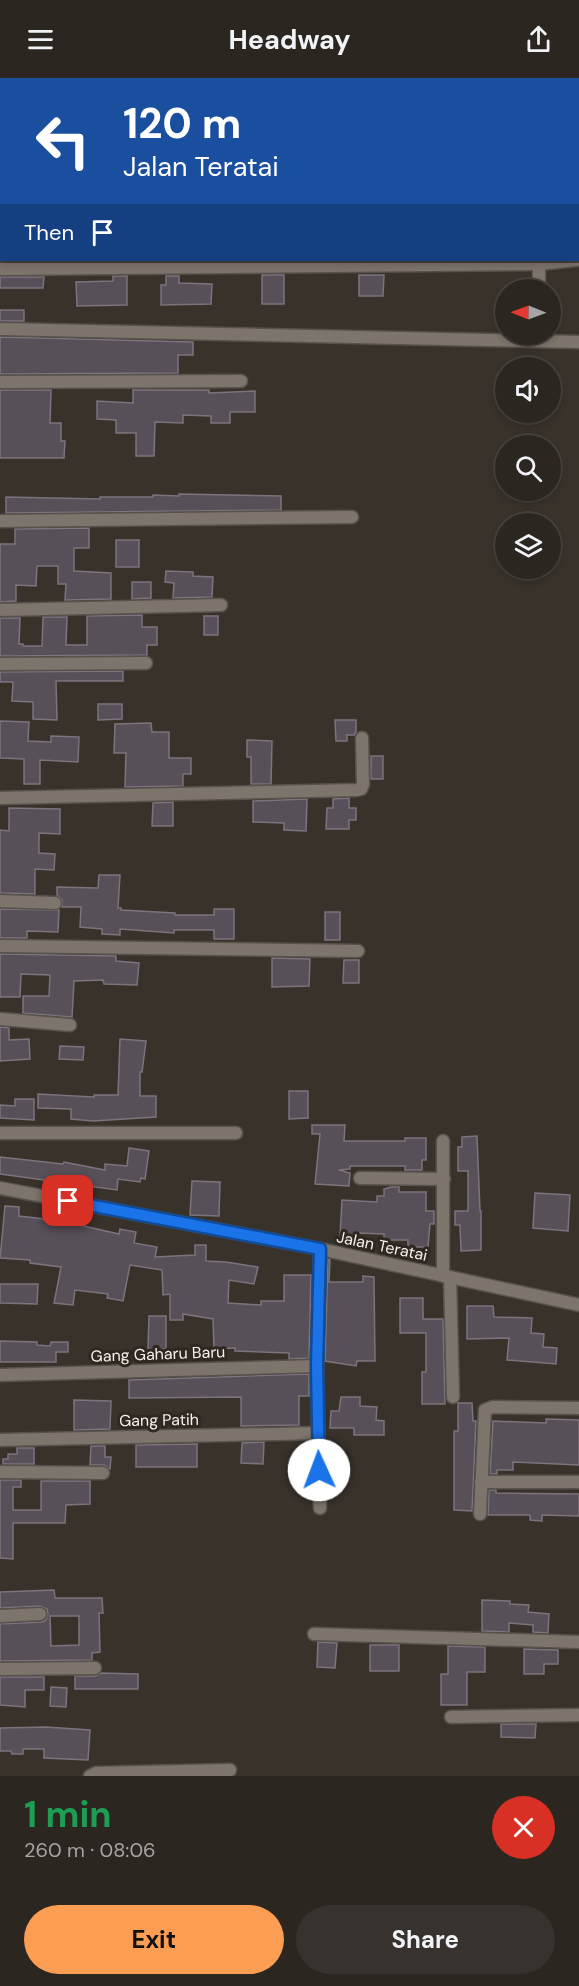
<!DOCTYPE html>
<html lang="en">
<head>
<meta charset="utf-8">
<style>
  body { margin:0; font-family:"DM Sans",sans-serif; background:#37322d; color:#f1f3f6; height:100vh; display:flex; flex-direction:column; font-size:22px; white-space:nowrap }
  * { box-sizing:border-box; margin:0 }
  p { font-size:20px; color:#a6a5a5 }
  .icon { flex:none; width:33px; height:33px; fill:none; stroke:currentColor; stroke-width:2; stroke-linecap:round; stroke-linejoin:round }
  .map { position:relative; height:1698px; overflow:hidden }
  .details { display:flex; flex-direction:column; background:#2b2620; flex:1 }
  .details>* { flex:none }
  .hud { position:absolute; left:0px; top:0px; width:579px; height:183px; box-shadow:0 3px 9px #0003,0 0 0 2px #47433e; background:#1a4fa0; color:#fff; overflow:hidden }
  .needle { width:39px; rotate:271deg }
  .fabs { position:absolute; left:495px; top:201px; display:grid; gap:12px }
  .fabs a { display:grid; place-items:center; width:66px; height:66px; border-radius:50%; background:#2b2620; box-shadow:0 3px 9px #0003,0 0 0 2px #47433e; font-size:30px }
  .pin { position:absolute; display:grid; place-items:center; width:51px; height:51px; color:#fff; margin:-26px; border-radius:12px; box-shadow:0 3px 9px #0006 }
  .me { position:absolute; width:66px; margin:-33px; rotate:358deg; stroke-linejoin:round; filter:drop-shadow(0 0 4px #0008) }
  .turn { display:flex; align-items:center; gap:21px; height:126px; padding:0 24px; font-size:27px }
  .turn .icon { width:78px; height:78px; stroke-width:2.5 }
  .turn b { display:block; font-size:42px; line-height:51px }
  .then { display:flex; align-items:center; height:57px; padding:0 24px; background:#0003; gap:12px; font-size:22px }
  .round { display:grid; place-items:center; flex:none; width:63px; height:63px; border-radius:32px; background:#37322d }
  .overview { display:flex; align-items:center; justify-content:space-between; height:102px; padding:0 24px }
  h1 { font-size:36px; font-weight:700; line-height:45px; color:#1e9e55 }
  .button { display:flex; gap:12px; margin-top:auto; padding:12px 24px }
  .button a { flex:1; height:69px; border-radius:36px; background:#fc9d54; color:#111; font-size:24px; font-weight:700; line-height:69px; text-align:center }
  .button a+a { background:#37322d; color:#f1f3f6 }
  header { display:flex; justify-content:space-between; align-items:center; height:78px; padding:0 24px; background:#2b2620; font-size:27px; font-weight:700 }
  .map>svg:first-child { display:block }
  .building { fill:#585058; stroke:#7c737c; stroke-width:1.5; fill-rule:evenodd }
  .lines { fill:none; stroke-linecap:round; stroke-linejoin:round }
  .minor-casing { stroke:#57524b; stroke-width:15 }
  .minor { stroke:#7d746c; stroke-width:12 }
  .route-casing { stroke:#114b97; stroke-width:15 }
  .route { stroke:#1a73e8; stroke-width:10 }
  .labels { text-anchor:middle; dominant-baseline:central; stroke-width:6; stroke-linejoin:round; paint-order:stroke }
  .street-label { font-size:16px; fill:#f5f0eb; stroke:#2f2821 }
</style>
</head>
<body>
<header><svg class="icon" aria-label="menu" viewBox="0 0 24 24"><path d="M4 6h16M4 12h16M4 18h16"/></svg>Headway<svg class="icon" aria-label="share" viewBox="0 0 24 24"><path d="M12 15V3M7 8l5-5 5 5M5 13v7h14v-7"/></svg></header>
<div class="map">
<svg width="579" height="1698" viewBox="0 0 579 1698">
  <rect width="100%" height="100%" fill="#39322b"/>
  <g class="building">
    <rect x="262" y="197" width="22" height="29"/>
    <path d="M359,197H384L383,218H359Z"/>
    <path d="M113,198H127V227L77,228L76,204L113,203Z"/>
    <path d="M166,198H179V205L212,206L211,226L161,227V207H166Z"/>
    <path d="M0,199H44L43,210H0Z"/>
    <rect x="0" y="232" width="24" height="11"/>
    <path d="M0,259L193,264V277H178V295L0,296Z"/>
    <path d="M0,312H51L50,345H61V363H65L64,380H0Z"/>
    <path d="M133,312H209V315L255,313V334H230V345H211V338L183,337V345L155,344L154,378H136V355H116V342L97,341V323L133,325Z"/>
    <path d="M179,416L281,418V432L6,435V419L100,421V419H153V417L179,418Z"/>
    <path d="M89,450V470H74V493L111,495V521L65,522L66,506H58V488H37L36,508L16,507V523L0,524V466H15V451Z"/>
    <rect x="116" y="462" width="23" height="27"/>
    <path d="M166,493L193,494V498L213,499L212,519L173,520L174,505L165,504Z"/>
    <path d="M132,504H151V520L132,521Z"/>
    <path d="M142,537V549H157V567H147V577L0,578V540H20L19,566H23V568H42L43,539H67L66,567H87V538Z"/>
    <rect x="204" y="538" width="14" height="19"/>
    <path d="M123,593V603H56L57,642L33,641V624L12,623L13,604H0V594Z"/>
    <path d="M98,626H122V641L98,642Z"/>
    <path d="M335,642H356V654L354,657H347V663H336Z"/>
    <path d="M0,643L29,644L28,663L51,664V658L79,659L78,684L40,682V706H24V681L0,680Z"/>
    <path d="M151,645L152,654H169V680H191V696H183V708L125,709L126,675H114L115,646Z"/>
    <path d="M247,662L272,663L271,706H251V679H247Z"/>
    <rect x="371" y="678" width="12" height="23"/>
    <path d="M349,720V730H356V742H349V751H326L327,730H333V721Z"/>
    <path d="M307,721L306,753L284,752V745L253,744V723Z"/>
    <path d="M173,724V748H152L153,725Z"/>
    <path d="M9,730L60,731V756L39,755V775L55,776L54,792L35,791V816L0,815V752L9,753Z"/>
    <path d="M99,797H120L118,830H121V832L175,835V837H214V831H234V861H214V852H174V855L120,851V857L102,856V851L80,849L81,829H62V822L57,817V809L98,810Z"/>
    <path d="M0,831L59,832L58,854L27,853V860H0Z"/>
    <rect x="325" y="834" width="15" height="28"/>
    <path d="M0,876L116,878V883L139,885L137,907L104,906L103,902L74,903L72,939L23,935V918H49L50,897L21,896L20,919H0Z"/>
    <path d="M272,880L310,881L309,908L272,909Z"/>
    <path d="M344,882H359V905H343Z"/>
    <path d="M0,949L9,950V962L29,961L30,981L0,983Z"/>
    <path d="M120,961L146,963L142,994H140V1018H156V1039L93,1043L71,1041V1031L38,1030V1016L94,1019V1017H118Z"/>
    <path d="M60,968L84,969L83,982L59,981Z"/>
    <path d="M289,1013H308V1040L289,1041Z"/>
    <path d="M15,1021H34V1042L0,1040V1027L15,1028Z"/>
    <path d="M312,1047H345L344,1063H405V1060H426V1082H422V1092H405V1088H350V1091L339,1092L350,1095L349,1108L315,1106L320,1056H312Z"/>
    <path d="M477,1058L480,1133H481V1172L461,1173L460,1147H455V1133H468V1093H458V1069H462V1059Z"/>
    <path d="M129,1070L149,1073L145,1101L141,1100L140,1104L118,1101L117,1112L0,1096V1079L63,1086L64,1084L105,1092V1086L127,1088Z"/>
    <path d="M192,1103L220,1104L219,1138L190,1137Z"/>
    <path d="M391,1109H399V1114H426V1133H434V1146H430L428,1169H408V1162H384V1156L358,1155L357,1159L340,1158L342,1122L377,1124V1118H384V1111Z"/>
    <path d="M535,1115L570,1117L568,1153L533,1150Z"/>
    <path d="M5,1128L19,1129V1138L62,1143L119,1156L120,1151L136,1154L134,1165L157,1169L155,1179L195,1177V1167H206V1183L226,1184L258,1189L254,1206L229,1202L228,1225L261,1227V1223H284V1197H311L309,1280L289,1281V1275L235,1273V1270L214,1271L213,1241L183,1236V1242H170V1216L163,1217L162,1192L130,1187L123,1223L107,1220L108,1216L75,1212L73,1227L54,1225L61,1189L30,1185V1182L0,1180Z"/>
    <path d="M328,1181L330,1182L329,1204H363V1198L374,1199L375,1283H357L356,1288L325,1283Z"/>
    <path d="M0,1206H38L37,1226L0,1225Z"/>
    <path d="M400,1220H423V1241H443L445,1326H422V1294H426V1255H400Z"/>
    <path d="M467,1228H493L494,1239L532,1240L531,1255L544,1256L543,1269L557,1270L556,1286L507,1282L509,1260L467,1261Z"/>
    <path d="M149,1238H166V1271H148Z"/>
    <path d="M0,1263L37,1264V1267L50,1268L51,1264H68V1274H56V1284H0Z"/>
    <path d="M309,1296V1318H299V1347L241,1348V1319L129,1320V1302Z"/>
    <path d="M341,1319H360V1328L377,1329L376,1342L384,1343V1357H354V1350H330L331,1333H339Z"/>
    <path d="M74,1322L111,1323L110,1351L74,1352Z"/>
    <path d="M458,1325H472L473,1343H476L472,1433L454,1432V1353H458Z"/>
    <path d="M546,1341L579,1342V1387L513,1384V1392H497V1396H490L493,1343L546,1345Z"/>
    <path d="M264,1364L263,1386L241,1385L242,1365Z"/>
    <path d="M197,1366V1389H136V1367Z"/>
    <path d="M91,1368H105V1379H111L110,1391L104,1387H90Z"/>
    <path d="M17,1370H34V1386H3V1381H8V1376H17Z"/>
    <path d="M0,1402H21V1409H13V1432H41V1403H90V1426L66,1427L65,1445H13V1481L0,1480Z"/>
    <path d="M489,1412H496V1415L579,1416V1438L542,1437V1443L530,1442V1437H488Z"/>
    <path d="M54,1512L55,1520H102L103,1535H99L100,1574L92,1575V1582L0,1583V1546L41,1544L45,1543L48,1536L47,1531L40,1528L0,1530V1514ZM50,1538H79V1567L51,1568Z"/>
    <path d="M482,1522L510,1523V1526L529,1527L528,1534L549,1536L548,1555L533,1554V1547L509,1545V1554L482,1553Z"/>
    <path d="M318,1564L337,1565L335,1590L317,1589Z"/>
    <rect x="370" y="1567" width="29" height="26"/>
    <path d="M448,1568L485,1569V1594H467V1627H441V1596H448Z"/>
    <path d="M524,1571L558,1572V1586H544V1596H524Z"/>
    <path d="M101,1595L138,1596V1611H75V1598H95Z"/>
    <path d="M0,1599H44V1612H25V1629L0,1627Z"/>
    <path d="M51,1609L67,1610L66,1629L50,1628Z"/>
    <path d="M501,1646H536L535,1660L501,1659Z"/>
    <path d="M46,1649L90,1652L88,1682L44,1680V1671H23V1676H12L11,1673H0V1650Z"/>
  </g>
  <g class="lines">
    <defs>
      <g id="minor">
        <path d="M0,19H2"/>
        <path d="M0,46H2"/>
        <path d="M0,152H2"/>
        <path d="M0,191L539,186L576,182"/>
        <path d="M539,212V186"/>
        <path d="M0,251L579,264"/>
        <path d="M0,304L241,303"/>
        <path d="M0,443L352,439"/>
        <path d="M0,532L221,527"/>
        <path d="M0,586L146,585"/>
        <path d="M0,720L356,712L361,711L363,706L362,660"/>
        <path d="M0,823L55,825"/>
        <path d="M0,868L358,873"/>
        <path d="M0,941L70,947"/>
        <path d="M0,1055H236"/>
        <path d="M443,1063V1198"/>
        <path d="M360,1100L444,1101"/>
        <path d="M0,1110L320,1171L579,1227"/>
        <path d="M320,1171L317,1288L320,1430"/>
        <path d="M450,1199L453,1319"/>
        <path d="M0,1297L317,1288"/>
        <path d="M0,1362L318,1355"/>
        <path d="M0,1394L103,1395"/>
        <path d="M481,1404H579"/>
        <path d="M480,1436L485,1332L493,1329L579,1330"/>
        <path d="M0,1538L40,1536"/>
        <path d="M314,1556L579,1564"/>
        <path d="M0,1591L95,1590"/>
        <path d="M451,1639L579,1637"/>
        <path d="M90,1698L96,1695L230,1692"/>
      </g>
    </defs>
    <use href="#minor" class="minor-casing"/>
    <use href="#minor" class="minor"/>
  </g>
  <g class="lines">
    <defs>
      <path id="route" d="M68,1123L320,1171L317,1288L319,1392"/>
    </defs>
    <use href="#route" class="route-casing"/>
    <use href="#route" class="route"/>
  </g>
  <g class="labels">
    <g class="street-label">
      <text transform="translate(382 1168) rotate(12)">Jalan Teratai</text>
      <text transform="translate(158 1276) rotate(-2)">Gang Gaharu Baru</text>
      <text transform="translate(159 1342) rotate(-1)">Gang Patih</text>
    </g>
  </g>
</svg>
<div class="fabs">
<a><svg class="needle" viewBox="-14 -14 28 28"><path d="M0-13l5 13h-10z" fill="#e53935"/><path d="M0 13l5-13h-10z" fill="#a6a5a5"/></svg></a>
<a><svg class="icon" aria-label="sound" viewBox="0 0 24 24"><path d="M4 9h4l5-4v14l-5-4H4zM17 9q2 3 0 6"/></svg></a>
<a><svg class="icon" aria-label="search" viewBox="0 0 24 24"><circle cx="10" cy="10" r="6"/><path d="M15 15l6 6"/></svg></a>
<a><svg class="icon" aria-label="layers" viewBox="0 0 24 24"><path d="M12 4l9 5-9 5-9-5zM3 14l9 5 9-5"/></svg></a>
</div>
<div class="pin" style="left:68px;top:1123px;background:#d93025"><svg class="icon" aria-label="arrive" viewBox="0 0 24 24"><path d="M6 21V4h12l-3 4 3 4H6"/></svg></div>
<svg class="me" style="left:319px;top:1392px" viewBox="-20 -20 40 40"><circle r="19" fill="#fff"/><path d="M0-13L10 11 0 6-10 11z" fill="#1a73e8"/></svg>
<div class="hud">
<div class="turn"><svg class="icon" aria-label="left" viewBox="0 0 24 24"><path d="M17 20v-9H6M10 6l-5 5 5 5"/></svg><div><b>120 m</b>Jalan Teratai</div></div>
<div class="then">Then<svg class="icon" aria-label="arrive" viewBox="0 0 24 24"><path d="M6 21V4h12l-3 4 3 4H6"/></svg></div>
</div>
</div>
<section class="details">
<div class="overview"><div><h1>1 min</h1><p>260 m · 08:06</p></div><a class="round" style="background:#d93025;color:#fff"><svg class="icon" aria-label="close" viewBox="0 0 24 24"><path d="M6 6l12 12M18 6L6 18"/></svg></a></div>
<div class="button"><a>Exit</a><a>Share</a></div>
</section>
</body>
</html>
